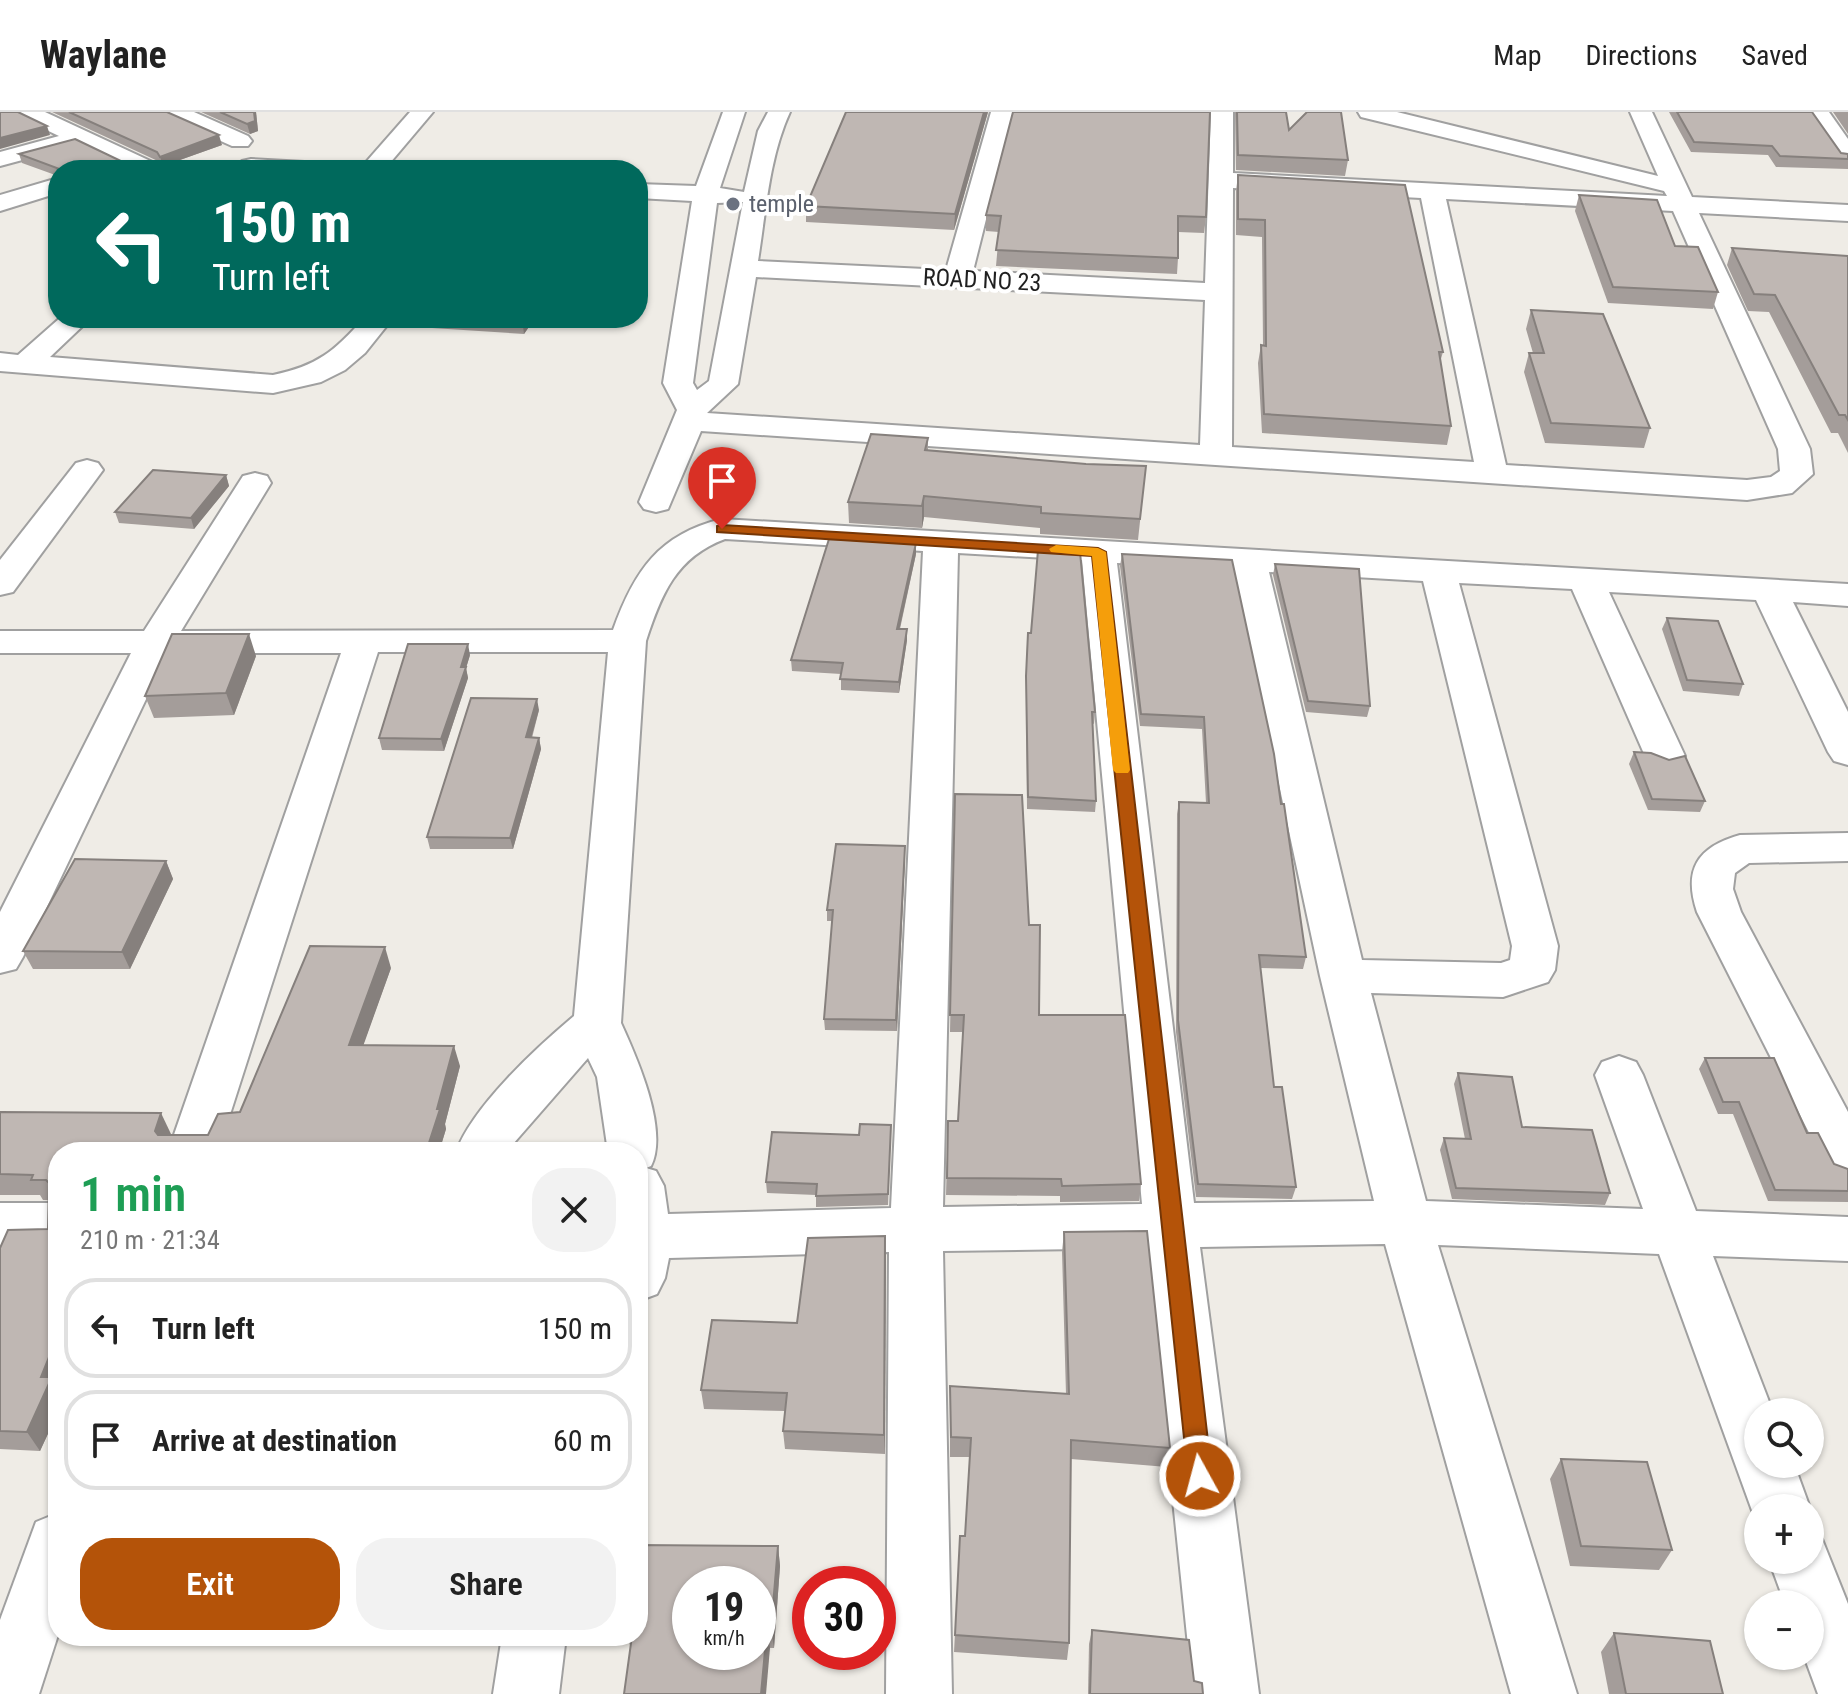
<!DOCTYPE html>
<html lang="en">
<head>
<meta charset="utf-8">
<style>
  body { margin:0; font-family:"Roboto Condensed",sans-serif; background:#f2f2f2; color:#222; height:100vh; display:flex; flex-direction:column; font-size:30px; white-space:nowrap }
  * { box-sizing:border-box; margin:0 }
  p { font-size:26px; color:#767676 }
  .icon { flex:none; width:44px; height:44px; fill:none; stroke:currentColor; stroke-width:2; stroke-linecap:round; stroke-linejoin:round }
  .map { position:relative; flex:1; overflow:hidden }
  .side { position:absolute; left:48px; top:1030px; width:600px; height:504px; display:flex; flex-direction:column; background:#fff; border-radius:32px; box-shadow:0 2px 6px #0004 }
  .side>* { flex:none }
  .guide { position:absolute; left:48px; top:48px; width:600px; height:168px; border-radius:32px; box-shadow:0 2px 6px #0004; background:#00695c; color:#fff; overflow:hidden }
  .tools { position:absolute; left:1744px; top:1286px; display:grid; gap:16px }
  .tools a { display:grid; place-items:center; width:80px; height:80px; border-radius:50%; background:#fff; box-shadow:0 2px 6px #0004; font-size:40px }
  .speed { position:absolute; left:672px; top:1454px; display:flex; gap:16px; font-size:40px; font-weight:700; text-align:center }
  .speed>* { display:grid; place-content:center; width:104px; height:104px; border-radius:50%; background:#fff; box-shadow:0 2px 6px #0004; line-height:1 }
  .speed small { font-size:20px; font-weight:400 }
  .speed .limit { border:12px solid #d22; background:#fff; color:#111 }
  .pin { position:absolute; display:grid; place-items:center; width:68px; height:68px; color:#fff; margin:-82px -34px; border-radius:50% 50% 50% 0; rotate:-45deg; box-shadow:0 0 8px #0007 }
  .pin .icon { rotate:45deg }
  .me { position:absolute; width:88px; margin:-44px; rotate:353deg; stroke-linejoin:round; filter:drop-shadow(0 0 6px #0008) }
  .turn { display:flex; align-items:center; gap:28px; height:168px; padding:0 32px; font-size:36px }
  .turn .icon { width:104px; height:104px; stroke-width:2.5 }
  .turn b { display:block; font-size:56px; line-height:68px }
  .round { display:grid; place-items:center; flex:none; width:84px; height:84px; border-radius:32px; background:#f2f2f2 }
  .summary { display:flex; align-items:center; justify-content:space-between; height:136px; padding:0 32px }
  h1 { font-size:48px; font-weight:600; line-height:60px; color:#1e9e55 }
  .action { display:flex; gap:16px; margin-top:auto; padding:16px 32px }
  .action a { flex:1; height:92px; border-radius:32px; background:#b45309; color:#fff; font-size:32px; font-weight:600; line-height:92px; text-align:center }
  .action a+a { background:#f2f2f2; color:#222 }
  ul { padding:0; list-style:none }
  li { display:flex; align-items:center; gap:24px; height:100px; margin:0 16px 12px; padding:0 16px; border:4px solid #e0e0e0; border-radius:32px }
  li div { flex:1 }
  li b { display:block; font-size:30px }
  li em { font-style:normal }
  header { display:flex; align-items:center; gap:48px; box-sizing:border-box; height:112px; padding:0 40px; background:#fff; border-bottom:2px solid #e0e0e0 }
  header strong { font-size:38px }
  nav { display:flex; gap:44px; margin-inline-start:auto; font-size:28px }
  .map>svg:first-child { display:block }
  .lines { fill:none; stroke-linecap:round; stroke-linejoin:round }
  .minor-casing { stroke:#a0a0a0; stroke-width:4 }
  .minor { fill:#fff; fill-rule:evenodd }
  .wall { fill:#a49d9a }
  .shaded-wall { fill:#86807d }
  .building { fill:#bfb7b3; stroke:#86807d; stroke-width:2; fill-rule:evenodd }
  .route { fill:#b45309; stroke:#753606; stroke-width:2 }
  .slow { fill:#f59e0b }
  .worship-dot { fill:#6b7280; stroke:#fff; stroke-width:3 }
  .labels { text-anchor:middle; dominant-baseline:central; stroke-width:8; stroke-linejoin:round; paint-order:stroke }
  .far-worship-label { font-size:24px; fill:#5b616d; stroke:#fff; text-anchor:start }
  .far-street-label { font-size:24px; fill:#1f1f1f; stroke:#fff }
</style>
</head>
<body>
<header>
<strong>Waylane</strong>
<nav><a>Map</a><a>Directions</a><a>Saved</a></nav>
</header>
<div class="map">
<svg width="1848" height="1582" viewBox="0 0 1848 1582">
  <rect width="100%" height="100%" fill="#efece6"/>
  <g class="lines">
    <defs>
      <g id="minor">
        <path d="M16,0H45L159,53L162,58H131L78,33L0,54V40L59,24L19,5Z"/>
        <path d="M164,0H194L248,24L252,29L248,34H232L167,5Z"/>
        <path d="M410,0H433L384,58H359Z"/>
        <path d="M723,0H745L720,76L744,80L758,19L768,0H790C769,46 766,99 758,149L946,158L991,0H1013L973,159L1205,171L1211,0H1233V61L1667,84L1664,79L1361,5L1358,0H1397L1658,64L1630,0H1652L1692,85L1848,93V109L1699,101L1810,337L1813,362L1792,381L1747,388L701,319L668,397L656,400L644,397L639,390L677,298L663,271L692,89L638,86V72L696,74ZM1233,76L1421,86L1474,350L1232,335ZM1446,87L1673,99L1778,337L1780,359L1771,365L1747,368L1506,353ZM743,90L709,269L697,278L693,271L717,91ZM756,165L1205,188L1200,333L707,301L738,272Z"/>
        <path d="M1806,0H1829L1848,27V51L1840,49Z"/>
        <path d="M251,47L323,51L332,53L335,58H235L242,49Z"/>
        <path d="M58,66V81L0,99V83Z"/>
        <path d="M60,206H91L50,245L273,263C317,254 335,239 364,206H393L365,241L345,258L321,270L273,281L0,259V241L18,243Z"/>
        <path d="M87,348L98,351L103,358L13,480L0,483V448L76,351Z"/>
        <path d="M255,361L267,364L271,371L181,519L613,518C634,459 659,422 722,407L1848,472V494L1793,490L1848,600V653L1834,649L1828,640L1756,488L1609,480L1685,644L1679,653L1665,657L1651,653L1645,644L1572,477L1459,471L1558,834L1555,858L1548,870L1503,885L1371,881L1426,1089L1643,1097L1595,963L1602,950L1619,944L1636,950L1643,963L1696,1099L1848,1105V1149L1713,1144L1773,1300H1758V1352H1794L1810,1396H1758V1415L1659,1142L1438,1133L1577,1582H1511L1385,1132L1200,1135L1259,1582H1193L1147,1136L943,1139L952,1582H886L889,1140L669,1146L665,1166L657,1182L638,1189V1040H608L597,965L588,946L506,1040H456C473,994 536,936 574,904L608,540H378L218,1040H168L341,541H168L23,845L16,857L0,861V800L131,541H0V519H144L243,364ZM725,427L923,439L891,1096L668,1102L664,1074L656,1059L646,1056L651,1054C669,1018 637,946 621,911L646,529C661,483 676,445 725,427ZM958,441L1082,448L1142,1092L943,1095ZM1117,451L1233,457L1320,864L1374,1089L1194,1091ZM1269,460L1423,469L1512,834L1510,848L1501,851L1362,848Z"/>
        <path d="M1848,721V749L1749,751L1735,761L1733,777L1741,800L1848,1000V1068L1830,1062L1697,800C1683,758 1697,735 1740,723Z"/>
        <rect x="0" y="1091" width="58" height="44"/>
        <path d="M58,1401V1523L39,1582H0V1508L36,1410Z"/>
        <path d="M1810,1422L1822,1427L1848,1492V1582H1818L1804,1544H1810V1492H1785L1769,1448H1810Z"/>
        <path d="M502,1524H566L559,1582H493Z"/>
      </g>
    </defs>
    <use href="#minor" class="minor-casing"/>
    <use href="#minor" class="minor"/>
  </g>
  <g class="wall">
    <path d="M52,0H167L222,33L163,54L160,50Z"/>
    <path d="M201,0H256L258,19L250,22Z"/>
    <path d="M988,0L954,118L806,110V94Z"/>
    <path d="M1013,0L1206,105L1204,121L1178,120V146L1177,162L996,154L999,120L986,119V103Z"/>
    <path d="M1235,0H1286L1289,18L1348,48L1345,64L1236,58Z"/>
    <path d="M1669,0H1812L1841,41L1848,42V57L1776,55L1768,43L1691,40Z"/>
    <path d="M1833,0H1848V22Z"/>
    <path d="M19,42L127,52L145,58H58V64L22,51Z"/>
    <path d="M1238,63L1443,240L1440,250L1451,314L1447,333L1262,321L1258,251L1261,233H1263L1262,125L1236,123V79Z"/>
    <path d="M1579,83L1675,134L1718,180L1713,197L1608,191L1575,99Z"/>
    <path d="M1732,136L1848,144V341L1838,321H1831L1769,200L1748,199L1727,153Z"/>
    <path d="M1531,198L1650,316L1644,336L1545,331L1524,260L1529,241H1533L1526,217Z"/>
    <path d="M399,206H535L524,222L401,214Z"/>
    <path d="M928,326V338L1086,352L1146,354L1138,428L1040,422V416L924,405L922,416L849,411L848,390Z"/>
    <path d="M226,363L229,374L194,417L119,411L115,400Z"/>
    <path d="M916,442L900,517L907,528L899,581L841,578V562L792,559L791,548Z"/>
    <path d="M1122,442L1281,692L1306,845L1303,857L1260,856L1274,975L1296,1075L1292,1087L1196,1085L1176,920L1177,702L1179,690L1206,691L1202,617L1140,614L1120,454Z"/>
    <path d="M1275,452L1370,594L1367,605L1306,600L1273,463Z"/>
    <path d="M1667,506L1743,572L1739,584L1683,579L1662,517Z"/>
    <path d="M1027,532L1095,600L1094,612L1092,611L1096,689L1095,700L1027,697L1026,576Z"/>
    <path d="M470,543L466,556L468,566L444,639L382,638L379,626Z"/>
    <path d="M256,544L234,603L154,606L145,584Z"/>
    <path d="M539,598L532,626H539L541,637L513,737H430L427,725Z"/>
    <path d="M1634,640L1705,689L1700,700L1648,698L1629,652Z"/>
    <path d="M955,682L1029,813L1039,903L1141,1072L1139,1089L1060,1090V1084L946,1083L948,1009H958L963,920H950Z"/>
    <path d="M905,746L897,919L825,918L824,907L832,809H827V798Z"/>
    <path d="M166,749L173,767L130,857H33L23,839Z"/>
    <path d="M391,856L363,933L460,954L445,1012L446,1017L439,1040H58V1300L40,1339L0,1337V1136L48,1117L49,1088H43L40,1083H0V1000L171,1023H208L240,1000Z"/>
    <path d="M1705,946L1807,1021L1834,1052L1848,1057V1090L1768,1089L1733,1002H1718L1699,957Z"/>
    <path d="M1458,961L1522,1015L1610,1081L1605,1093L1452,1087L1440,1038L1444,1026L1465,1027L1454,972Z"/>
    <path d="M891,1013L888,1093L816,1095V1083L767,1081L766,1070L859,1023Z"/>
    <path d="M1064,1120L1170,1336L1167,1355L1071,1347L1069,1531L1067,1548L954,1540L960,1424H965L970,1345H950V1274L1066,1282L1062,1140Z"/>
    <path d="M885,1124V1342L785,1337L783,1319L785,1299L704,1297L701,1278L797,1211Z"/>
    <path d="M1561,1347L1672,1438L1659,1458L1570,1454L1550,1367Z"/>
    <path d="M778,1434L780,1454L774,1536L630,1533L627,1524H638Z"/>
    <path d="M1092,1518L1194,1569L1203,1582H1088L1089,1532Z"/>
    <path d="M1614,1521L1723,1582H1609L1601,1540Z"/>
  </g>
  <g class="shaded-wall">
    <path d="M254,0H256L258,19L250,22L247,12Z"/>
    <path d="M984,0H988L954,118L955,102Z"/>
    <path d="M47,14L50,23L0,37V26Z"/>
    <path d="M219,23L222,33L163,54L160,45Z"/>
    <path d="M143,52L145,58H127Z"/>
    <path d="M522,206H535L524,222Z"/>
    <path d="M226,363L229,374L194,417L191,406Z"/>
    <path d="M924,384V405L922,416V394Z"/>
    <path d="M916,431V442L897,528V517Z"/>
    <path d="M907,517V528L899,581V570Z"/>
    <path d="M249,522L256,544L234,603L226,581Z"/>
    <path d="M468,532L470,543L466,556L468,566L444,639L441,627Z"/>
    <path d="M537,587L539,598L528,637L526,625Z"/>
    <path d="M539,626L541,637L513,737L510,726Z"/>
    <path d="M905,734V746L897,919L896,908Z"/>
    <path d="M166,749L173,767L130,857L122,840Z"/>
    <path d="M385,835L391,856L356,954L349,933Z"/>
    <path d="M454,934L460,954L445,1012L446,1017L439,1040H426Z"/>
    <path d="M161,1001L171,1022L165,1039L155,1019Z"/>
    <path d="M885,1124L886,1143L885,1342L884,1323Z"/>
    <path d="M58,1223V1300L40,1339L27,1320L41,1265Z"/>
    <path d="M778,1434L780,1454L774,1536L771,1517Z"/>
    <path d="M767,1517L770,1536L766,1582H761Z"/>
  </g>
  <g class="building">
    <path d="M0,0H18L47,14L0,26Z"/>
    <path d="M69,0H167L219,23L160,45L157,40Z"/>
    <path d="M220,0H254L255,9L247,12Z"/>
    <path d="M846,0H984L955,102L806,94Z"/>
    <path d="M1013,0H1210L1206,105L1178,104V146L996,138L1001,104L986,103Z"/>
    <path d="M1237,0H1286L1289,18L1307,0H1341L1348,48L1238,43Z"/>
    <path d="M1677,0H1812L1841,41L1848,42V47L1780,44L1772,34L1694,30Z"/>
    <path d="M75,27L127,52H143L127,58H62L19,42Z"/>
    <path d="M1238,63L1405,73L1443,240H1439L1451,314L1264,302L1261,233L1266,234L1265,108L1238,107Z"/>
    <path d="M1579,83L1657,88L1675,134L1698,135L1718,180L1613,175Z"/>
    <path d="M1732,136L1848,144V308L1845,303H1839L1775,183L1754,182Z"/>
    <path d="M1531,198L1603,202L1650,316L1551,311L1529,241H1544Z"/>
    <path d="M871,322L928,326L925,338L1086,352L1146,354L1140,407L1041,401V395L924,384L922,394L848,390Z"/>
    <path d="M153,358L226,363L191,406L115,400Z"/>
    <path d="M829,427L916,431L897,517H907L899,570L840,567L843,551L791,548Z"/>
    <path d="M1038,438L1080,440L1095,600H1092L1096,689L1028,685L1026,564L1028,521H1031Z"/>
    <path d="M1122,442L1232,448L1274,642L1281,692H1284L1306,845L1259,843L1274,975H1282L1296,1075L1198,1072L1178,908L1179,690L1209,691L1204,605L1141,602Z"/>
    <path d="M1275,452L1359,457L1370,594L1308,589Z"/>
    <path d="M1667,506L1718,509L1743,572L1687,568Z"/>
    <path d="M172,522H249L226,581L145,584Z"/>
    <path d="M408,532H468L461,555H466L441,627L379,626Z"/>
    <path d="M471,586L537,587L526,625L539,626L510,726L427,725Z"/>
    <path d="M1634,640L1651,641L1669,648L1685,644L1705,689L1652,687Z"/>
    <path d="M955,682L1022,683L1029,813H1040L1039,903H1125L1141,1072L1062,1074L1061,1067L947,1066L948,1009H958L964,903H950Z"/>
    <path d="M836,732L905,734L896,908L824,907L833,798H827Z"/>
    <path d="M75,747L166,749L122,840L23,839Z"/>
    <path d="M310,834L385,835L349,933L454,934L437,997H440L426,1040H58V1223L41,1265H52L27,1320L0,1319V1136L8,1118L48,1117L49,1071L46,1068H31L33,1063L0,1062V1000L161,1001L155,1019L158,1023H208L218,1002L240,1000Z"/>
    <path d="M1705,946H1774L1807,1021H1818L1834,1052L1848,1057V1079L1775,1078L1739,990H1723Z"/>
    <path d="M1458,961L1512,965L1522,1015L1592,1018L1610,1081L1456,1076L1444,1026L1471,1027Z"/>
    <path d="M860,1012L891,1013L888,1082L816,1084L817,1072L766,1070L772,1020L859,1023Z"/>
    <path d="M1147,1119L1170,1336L1071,1328L1069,1531L955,1523L960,1424H965L971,1326L951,1325L950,1274L1069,1282L1064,1120Z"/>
    <path d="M885,1124L884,1323L783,1319L787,1281L701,1278L712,1208L797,1211L808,1126Z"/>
    <path d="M1561,1347L1647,1350L1672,1438L1581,1434Z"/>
    <path d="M638,1433L778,1434L771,1517H767L761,1582H624L632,1524H638ZM690,1472H758V1540H690Z"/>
    <path d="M1092,1518L1189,1528L1194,1569L1202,1571L1203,1582H1090Z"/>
    <path d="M1614,1521L1710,1529L1723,1582H1626Z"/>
  </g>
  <path class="route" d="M722,413L1098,436L1106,440L1212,1364L1209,1372L1200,1376L1191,1372L1188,1364L1092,444L717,420V414Z"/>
  <path class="slow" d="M1056,433L1098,436L1106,440L1130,658L1128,661H1116L1113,658L1092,444L1051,440L1049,437Z"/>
  <circle class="worship-dot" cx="733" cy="92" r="8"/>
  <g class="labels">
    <g class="far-worship-label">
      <text x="749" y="92">temple</text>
    </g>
    <g class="far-street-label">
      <text transform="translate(982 168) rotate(3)">ROAD NO 23</text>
    </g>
  </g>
</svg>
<div class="tools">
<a><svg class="icon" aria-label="search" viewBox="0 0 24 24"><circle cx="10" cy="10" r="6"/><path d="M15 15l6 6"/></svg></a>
<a>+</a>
<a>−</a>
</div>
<div class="speed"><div>19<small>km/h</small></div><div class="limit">30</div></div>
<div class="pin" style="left:722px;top:417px;background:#d93025"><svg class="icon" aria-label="arrive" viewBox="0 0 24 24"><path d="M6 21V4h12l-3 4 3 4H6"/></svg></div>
<svg class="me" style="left:1200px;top:1364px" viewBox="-20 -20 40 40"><circle r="17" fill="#b45309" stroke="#fff" stroke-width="3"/><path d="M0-11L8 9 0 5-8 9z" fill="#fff"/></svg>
<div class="guide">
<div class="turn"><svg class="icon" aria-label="left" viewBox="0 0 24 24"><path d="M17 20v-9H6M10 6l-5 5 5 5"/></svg><div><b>150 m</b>Turn left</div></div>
</div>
<section class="side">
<div class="summary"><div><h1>1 min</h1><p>210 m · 21:34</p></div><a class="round"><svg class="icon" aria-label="close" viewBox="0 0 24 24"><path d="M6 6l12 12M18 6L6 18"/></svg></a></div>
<ul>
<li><svg class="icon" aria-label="left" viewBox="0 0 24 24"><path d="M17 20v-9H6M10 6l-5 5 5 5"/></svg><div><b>Turn left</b></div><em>150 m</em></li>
<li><svg class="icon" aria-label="arrive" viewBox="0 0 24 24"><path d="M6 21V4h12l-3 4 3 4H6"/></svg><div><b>Arrive at destination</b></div><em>60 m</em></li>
</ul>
<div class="action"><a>Exit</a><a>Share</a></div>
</section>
</div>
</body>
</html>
